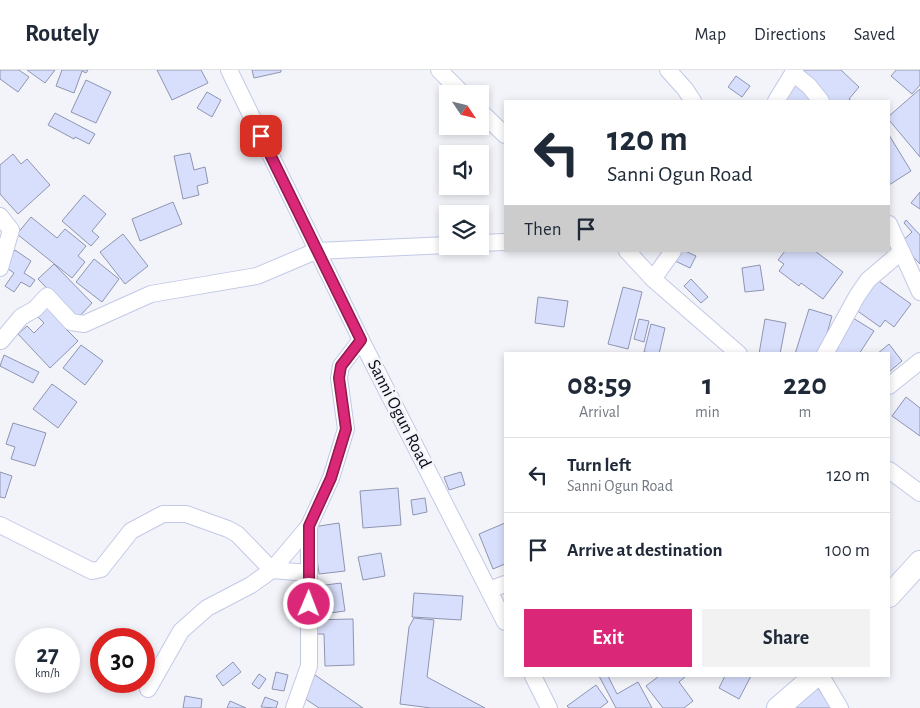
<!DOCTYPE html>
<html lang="en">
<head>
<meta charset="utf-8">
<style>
  body { margin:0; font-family:"Alegreya Sans",sans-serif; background:#f2f2f3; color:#1f2937; height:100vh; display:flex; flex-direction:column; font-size:19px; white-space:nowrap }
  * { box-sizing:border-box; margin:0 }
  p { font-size:16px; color:#747a83 }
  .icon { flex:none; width:28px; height:28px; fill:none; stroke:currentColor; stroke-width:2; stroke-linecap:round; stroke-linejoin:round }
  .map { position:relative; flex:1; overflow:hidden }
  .details { position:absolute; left:504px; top:282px; width:386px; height:325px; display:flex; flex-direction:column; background:#fff; border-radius:0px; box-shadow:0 2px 8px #0003 }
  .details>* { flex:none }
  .guide { position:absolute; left:504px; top:30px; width:386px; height:152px; border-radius:0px; box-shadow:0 2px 8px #0003; background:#fff; color:#1f2937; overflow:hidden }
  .needle { width:32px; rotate:125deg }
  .tools { position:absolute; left:439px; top:15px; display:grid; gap:10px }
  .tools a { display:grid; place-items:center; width:50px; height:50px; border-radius:0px; background:#fff; box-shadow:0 2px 8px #0003; font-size:25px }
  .speed { position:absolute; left:15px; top:558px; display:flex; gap:10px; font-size:25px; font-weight:700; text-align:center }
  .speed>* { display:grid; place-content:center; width:65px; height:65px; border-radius:50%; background:#fff; box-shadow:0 2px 8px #0003; line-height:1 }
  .speed small { font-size:12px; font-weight:400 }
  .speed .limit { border:8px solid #d22; background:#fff; color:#111 }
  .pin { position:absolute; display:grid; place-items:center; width:42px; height:42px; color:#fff; margin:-21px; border-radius:10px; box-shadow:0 2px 8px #0006 }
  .me { position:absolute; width:55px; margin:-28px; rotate:1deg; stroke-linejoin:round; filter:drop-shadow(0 0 4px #0008) }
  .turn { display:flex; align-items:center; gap:18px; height:105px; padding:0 20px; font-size:22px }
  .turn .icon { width:65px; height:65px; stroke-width:2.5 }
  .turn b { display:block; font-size:35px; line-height:42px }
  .then { display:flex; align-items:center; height:48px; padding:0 20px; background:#0003; gap:10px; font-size:19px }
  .eta { display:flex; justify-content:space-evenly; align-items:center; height:85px; text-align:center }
  .eta b { font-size:30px; font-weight:600; line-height:35px }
  .button { display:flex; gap:10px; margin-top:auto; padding:10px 20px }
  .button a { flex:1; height:58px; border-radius:0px; background:#db2777; color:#fff; font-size:20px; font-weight:600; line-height:58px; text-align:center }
  .button a+a { background:#f2f2f3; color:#1f2937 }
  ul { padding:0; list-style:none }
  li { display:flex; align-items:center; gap:15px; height:75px; padding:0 20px; border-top:1px solid #e0e1e3 }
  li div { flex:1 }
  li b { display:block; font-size:19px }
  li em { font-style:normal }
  header { display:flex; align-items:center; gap:30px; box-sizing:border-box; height:70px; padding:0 25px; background:#fff; border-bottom:1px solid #e0e1e3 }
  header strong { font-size:24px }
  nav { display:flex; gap:28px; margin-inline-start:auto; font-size:18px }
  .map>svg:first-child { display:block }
  .building { fill:#d8dffc; stroke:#8f95b1 }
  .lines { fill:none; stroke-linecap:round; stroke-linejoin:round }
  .street-casing { stroke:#c2c9e6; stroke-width:18 }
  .secondary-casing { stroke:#c2c9e6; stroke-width:24 }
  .street { stroke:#fff; stroke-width:16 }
  .secondary { stroke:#fff; stroke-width:22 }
  .route-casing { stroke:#8e194d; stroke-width:12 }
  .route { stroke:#db2777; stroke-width:9 }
  .labels { text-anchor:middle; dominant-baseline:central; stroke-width:5; stroke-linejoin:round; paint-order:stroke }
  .street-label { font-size:18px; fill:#0a0c15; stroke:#f3f4fa }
</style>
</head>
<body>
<header>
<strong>Routely</strong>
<nav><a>Map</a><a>Directions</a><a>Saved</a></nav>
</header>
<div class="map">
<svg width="920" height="638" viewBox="0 0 920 638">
  <rect width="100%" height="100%" fill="#f3f4fa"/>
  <g class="building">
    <path d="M0,0H19L29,7L18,22L0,9Z"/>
    <path d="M27,0H55L45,13Z"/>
    <path d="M62,0H88L86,3L82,1L74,23L56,16Z"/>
    <path d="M157,0H201L208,13L172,30Z"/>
    <path d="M252,0H281V2L254,8Z"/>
    <path d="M799,0H841L859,17L849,29L852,31H827Z"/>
    <path d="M896,0H920V15L912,24L891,6Z"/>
    <path d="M736,6L750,16L742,27L728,17Z"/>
    <path d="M86,10L111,22L96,53L71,42Z"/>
    <path d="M794,14L814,28L812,31H783Z"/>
    <path d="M920,19V87L889,50V46Z"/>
    <path d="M207,22L221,30L212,47L197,38Z"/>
    <path d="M55,43L95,64L89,74L75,67L74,69L48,55Z"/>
    <path d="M889,65L911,101L889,115Z"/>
    <path d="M190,83L194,100L205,97L208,113L197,116L199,125L183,129L174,86Z"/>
    <path d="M13,84L21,94L27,89L50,115L18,144L0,124V95Z"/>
    <path d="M920,122V139L911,133Z"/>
    <path d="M84,125L106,144L92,161L99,167L91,176L62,151Z"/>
    <path d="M173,132L182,154L140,171L132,149Z"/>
    <path d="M31,147L57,168L65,159L86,176L78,186L85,192L72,208L17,164Z"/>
    <path d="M906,150L920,165V194L900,173L912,162L904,153Z"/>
    <path d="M123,164L148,196L125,214L100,182Z"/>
    <path d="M15,180L31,191L24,203L35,210L30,217L21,212L14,222L5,216L14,203L4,196Z"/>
    <path d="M677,181H685L696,186L690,198L673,190Z"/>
    <path d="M785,181H815L843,202L823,229L801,213L799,216L779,201L784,194L778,190Z"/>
    <path d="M94,189L119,209L102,232L76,212Z"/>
    <path d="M54,194L92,233L77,249L38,209Z"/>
    <path d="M760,195L764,220L745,222L742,198Z"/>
    <path d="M873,207L911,234L894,257L885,250L880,257L852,237Z"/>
    <path d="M691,209L708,227L701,233L684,216Z"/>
    <path d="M623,217L642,222L628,279L608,274Z"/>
    <path d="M538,227L568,231L564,257L535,253Z"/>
    <path d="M51,233L70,253L65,258L78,271L50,298L18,264L27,256L34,263L44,253L37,246Z"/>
    <path d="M809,239L832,246L821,284H795Z"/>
    <path d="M853,248L874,261L859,284H830Z"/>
    <path d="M639,249L649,251L644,272L634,269Z"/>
    <path d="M765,249L786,253L780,284H759Z"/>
    <path d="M651,254L665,258L659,284L644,282Z"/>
    <path d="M889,274L902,291L889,302V284H877Z"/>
    <path d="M81,275L103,291L85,315L63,298Z"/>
    <path d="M4,285L39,302L33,313L0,296Z"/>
    <path d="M52,314L77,332L58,358L33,339Z"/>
    <path d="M906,327L920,338V366L892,346Z"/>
    <path d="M13,353L46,363L35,396L11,389L15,377L6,374Z"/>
    <path d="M0,402L12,406L5,428L0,427Z"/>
    <path d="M461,402L465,415L449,420L444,407Z"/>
    <path d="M398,418L401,455L363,458L360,421Z"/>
    <path d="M425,428L427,442L413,445L411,430Z"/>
    <path d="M339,453L345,501L319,504L313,457Z"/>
    <path d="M505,453V494L493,499L479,464Z"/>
    <path d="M381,483L385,506L363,510L358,487Z"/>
    <path d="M341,513L345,541L314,545L310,517Z"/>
    <path d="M414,523L463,526L461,550L412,547Z"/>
    <path d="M414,548L434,550L427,607L485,638H431L400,634L409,557Z"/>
    <path d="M353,549L354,595L325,596L324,564H310L309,550Z"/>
    <path d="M233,592L241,602L223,616L216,606Z"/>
    <path d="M276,602L288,605L284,621L272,619Z"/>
    <path d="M259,604L266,609L259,619L252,614Z"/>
    <path d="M315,605L363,638H319L301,626Z"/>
    <path d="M599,606H608L617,624L638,612L652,638H616Z"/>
    <path d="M659,606H686L679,612L693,631L684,638H663L646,616Z"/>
    <path d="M725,606H751L739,629L719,618Z"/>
    <path d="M596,615L608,632L600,638H569L567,636Z"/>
    <path d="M817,617L832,638H788Z"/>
    <path d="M185,626L202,629L201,638H183Z"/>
    <path d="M265,627L278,632L276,638L261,637Z"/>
    <path d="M230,631L246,638H227Z"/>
  </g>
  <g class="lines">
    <defs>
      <g id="street">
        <path d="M229,0L361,270L505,552"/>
        <path d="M439,0L463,24"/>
        <path d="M668,0L685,19L693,31"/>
        <path d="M793,3L809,16L821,31"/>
        <path d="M776,31L795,0"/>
        <path d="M480,41L505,65"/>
        <path d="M0,146L11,160L0,198"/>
        <path d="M889,154L920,222"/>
        <path d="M480,173L505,172"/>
        <path d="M627,181L653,209L739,284"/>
        <path d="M653,209L673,181"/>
        <path d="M1,271L21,247L35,239L47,226L71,252L84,254L151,224L257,206L316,181L448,175"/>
        <path d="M825,284L857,226L868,210L901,182"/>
        <path d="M889,316L920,291"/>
        <path d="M889,400L920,423"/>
        <path d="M0,455L92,501L101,499L131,461L163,444H186L228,459L237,464L272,500L309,503"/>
        <path d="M489,520L505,514"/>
        <path d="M533,606L549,638"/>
        <path d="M821,606L840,638"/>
        <path d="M148,619L181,561L207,538L251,515L272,500L309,456L331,408L346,359L339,308L341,296L361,270"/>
        <path d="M294,638L309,596V456"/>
      </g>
      <g id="secondary">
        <path d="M889,526L920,492"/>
        <path d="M778,638L815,606"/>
      </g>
    </defs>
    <use href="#street" class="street-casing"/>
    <use href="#secondary" class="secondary-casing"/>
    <use href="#street" class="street"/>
    <use href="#secondary" class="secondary"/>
  </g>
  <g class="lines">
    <defs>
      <path id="route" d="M261,66L361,270L341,296L339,308L346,359L331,408L309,456V534"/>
    </defs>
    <use href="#route" class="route-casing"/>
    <use href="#route" class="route"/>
  </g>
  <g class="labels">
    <g class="street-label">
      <text transform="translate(399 344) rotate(63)">Sanni Ogun Road</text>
    </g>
  </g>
</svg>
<div class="tools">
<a><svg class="needle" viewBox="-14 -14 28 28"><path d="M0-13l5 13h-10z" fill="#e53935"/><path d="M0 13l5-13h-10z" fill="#747a83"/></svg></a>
<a><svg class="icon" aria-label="sound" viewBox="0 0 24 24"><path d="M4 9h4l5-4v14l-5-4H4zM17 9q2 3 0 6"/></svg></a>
<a><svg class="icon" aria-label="layers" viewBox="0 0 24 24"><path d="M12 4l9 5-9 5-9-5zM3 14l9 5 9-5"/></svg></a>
</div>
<div class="speed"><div>27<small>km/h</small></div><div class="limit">30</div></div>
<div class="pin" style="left:261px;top:66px;background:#d93025"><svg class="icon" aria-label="arrive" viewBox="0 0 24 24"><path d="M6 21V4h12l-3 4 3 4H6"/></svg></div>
<svg class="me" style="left:309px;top:534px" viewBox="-20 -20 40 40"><circle r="17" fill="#db2777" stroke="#fff" stroke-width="3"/><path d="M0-11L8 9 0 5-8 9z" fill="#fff"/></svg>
<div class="guide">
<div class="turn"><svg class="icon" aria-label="left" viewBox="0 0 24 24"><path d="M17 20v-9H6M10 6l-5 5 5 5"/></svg><div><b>120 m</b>Sanni Ogun Road</div></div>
<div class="then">Then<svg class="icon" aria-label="arrive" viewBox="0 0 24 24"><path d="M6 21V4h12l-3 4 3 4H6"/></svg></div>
</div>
<section class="details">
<div class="eta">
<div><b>08:59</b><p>Arrival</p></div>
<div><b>1</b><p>min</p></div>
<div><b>220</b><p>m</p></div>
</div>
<ul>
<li><svg class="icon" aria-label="left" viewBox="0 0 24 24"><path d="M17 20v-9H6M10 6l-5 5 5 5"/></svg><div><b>Turn left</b><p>Sanni Ogun Road</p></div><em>120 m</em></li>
<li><svg class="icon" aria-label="arrive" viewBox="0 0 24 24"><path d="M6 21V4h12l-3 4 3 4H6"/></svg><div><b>Arrive at destination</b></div><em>100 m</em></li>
</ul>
<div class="button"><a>Exit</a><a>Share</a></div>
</section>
</div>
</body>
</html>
